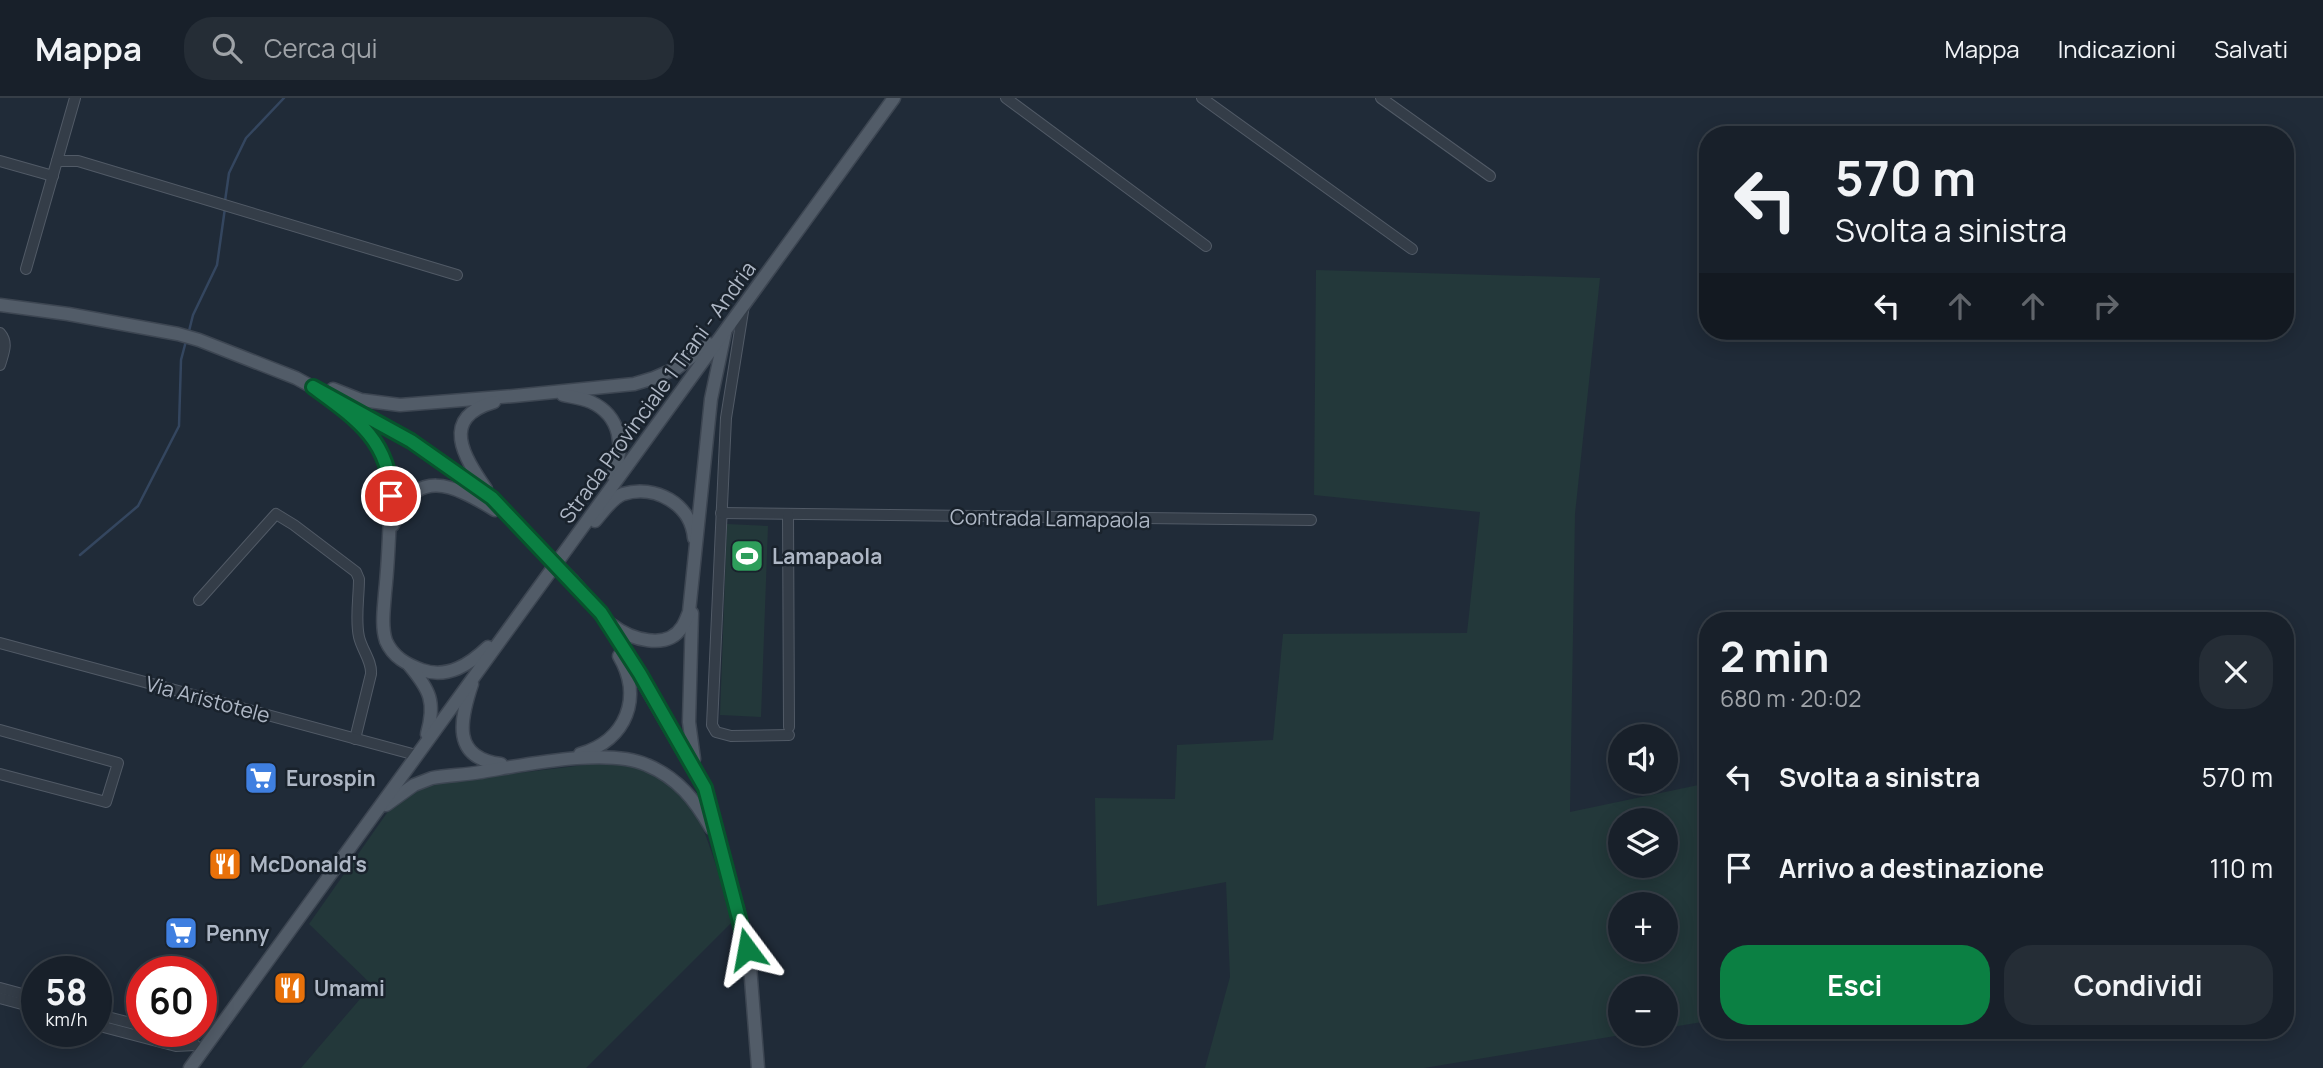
<!DOCTYPE html>
<html lang="it">
<head>
<meta charset="utf-8">
<style>
  body { margin:0; font-family:Manrope,sans-serif; background:#252d36; color:#f1f3f6; height:100vh; display:flex; flex-direction:column; font-size:26px; white-space:nowrap }
  * { box-sizing:border-box; margin:0 }
  p { font-size:23px; color:#9fa3a8 }
  .icon { flex:none; width:38px; height:38px; fill:none; stroke:currentColor; stroke-width:2; stroke-linecap:round; stroke-linejoin:round }
  .map { position:relative; flex:1; overflow:hidden }
  .panel { position:absolute; left:1699px; top:514px; width:595px; height:427px; display:flex; flex-direction:column; background:#18202a; border-radius:28px; box-shadow:0 4px 18px #0003,0 0 0 2px #363e47 }
  .panel>* { flex:none }
  .top-card { position:absolute; left:1699px; top:28px; width:595px; height:214px; border-radius:28px; box-shadow:0 4px 18px #0003,0 0 0 2px #363e47; background:#18202a; color:#f1f3f6; overflow:hidden }
  .buttons { position:absolute; left:1608px; top:626px; display:grid; gap:14px }
  .buttons a { display:grid; place-items:center; width:70px; height:70px; border-radius:50%; background:#18202a; box-shadow:0 4px 18px #0003,0 0 0 2px #363e47; font-size:35px }
  .speed { position:absolute; left:21px; top:858px; display:flex; gap:14px; font-size:35px; font-weight:700; text-align:center }
  .speed>* { display:grid; place-content:center; width:91px; height:91px; border-radius:50%; background:#18202a; box-shadow:0 4px 18px #0003,0 0 0 2px #363e47; line-height:1 }
  .speed small { font-size:18px; font-weight:400 }
  .speed .limit { border:10px solid #d22; background:#fff; color:#111 }
  .pin { position:absolute; display:grid; place-items:center; width:60px; height:60px; color:#fff; margin:-30px; border:4px solid #fff; border-radius:50%; box-shadow:0 2px 7px #0007 }
  .me { position:absolute; width:77px; margin:-38px; rotate:347deg; stroke-linejoin:round; filter:drop-shadow(0 0 5px #0008) }
  .turn { display:flex; align-items:center; gap:24px; height:147px; padding:0 21px; font-size:32px }
  .turn .icon { width:91px; height:91px; stroke-width:2.5 }
  .turn b { display:block; font-size:49px; line-height:60px }
  .lanes { display:flex; align-items:center; height:66px; padding:0 21px; background:#0003; justify-content:center; gap:35px; direction:ltr }
  .lanes .off { opacity:.35 }
  .round { display:grid; place-items:center; flex:none; width:74px; height:74px; border-radius:28px; background:#252d36 }
  .head { display:flex; align-items:center; justify-content:space-between; height:119px; padding:0 21px }
  h1 { font-size:42px; font-weight:700; line-height:52px }
  .button { display:flex; gap:14px; margin-top:auto; padding:14px 21px }
  .button a { flex:1; height:80px; border-radius:28px; background:#0b8043; color:#fff; font-size:28px; font-weight:700; line-height:80px; text-align:center }
  .button a+a { background:#252d36; color:#f1f3f6 }
  ul { padding:0; list-style:none }
  li { display:flex; align-items:center; gap:21px; height:91px; padding:0 21px }
  li div { flex:1 }
  li b { display:block; font-size:26px }
  li em { font-style:normal }
  header { display:flex; align-items:center; gap:42px; box-sizing:border-box; height:98px; padding:0 35px; background:#18202a; border-bottom:2px solid #363e47 }
  header strong { font-size:33px }
  nav { display:flex; gap:38px; margin-inline-start:auto; font-size:24px }
  .search { width:490px; height:63px; background:#252d36; display:flex; align-items:center; gap:18px; box-sizing:border-box; padding:0 24px; border-radius:28px; color:#9fa3a8; font-size:26px }
  .map>svg:first-child { display:block }
  .green { fill:#23383a; fill-rule:evenodd }
  .lines { fill:none; stroke-linecap:round; stroke-linejoin:round }
  .stream { stroke:#34465f; stroke-width:2.5 }
  .minor-casing { stroke:#515a66; stroke-width:12 }
  .major-casing { stroke:#3d4652; stroke-width:15 }
  .minor { stroke:#343d48; stroke-width:10 }
  .major { stroke:#525c68; stroke-width:12 }
  .major-bridge-casing { stroke:#3d4652; stroke-width:15; stroke-linecap:butt }
  .major-bridge { stroke:#525c68; stroke-width:12 }
  .route-casing { stroke:#07532c; stroke-width:18 }
  .route { stroke:#0b8043; stroke-width:12 }
  .labels { text-anchor:middle; dominant-baseline:central; stroke-width:5; stroke-linejoin:round; paint-order:stroke }
  .street-label { font-size:21px; fill:#aeb7c5; stroke:#19222c }
  .poi-label { font-size:21px; font-weight:bold; fill:#aeb7c5; stroke:#19222c; text-anchor:start }
</style>
</head>
<body>
<header>
<strong>Mappa</strong>
<div class="search"><svg class="icon" aria-label="search" viewBox="0 0 24 24"><circle cx="10" cy="10" r="6"/><path d="M15 15l6 6"/></svg>Cerca qui</div>
<nav><a>Mappa</a><a>Indicazioni</a><a>Salvati</a></nav>
</header>
<div class="map">
<svg width="2323" height="970" viewBox="0 0 2323 970">
  <rect width="100%" height="100%" fill="#202b38"/>
  <g class="green">
    <path d="M1316,172L1600,180L1575,416L1570,714L1708,685V923L1666,930V891H1620V936H1627L1424,970H1205L1230,879L1226,784L1097,808L1095,700L1175,701L1177,647L1273,642L1283,536L1467,535L1480,414L1314,397ZM1620,723H1666V768H1620ZM1620,807H1666V852H1620Z"/>
    <path d="M727,426L768,428L761,619L720,617Z"/>
    <path d="M609,664C632,665 669,677 684,695C705,721 722,789 733,823L586,970H301L372,887L309,826L389,712L406,697L428,686Z"/>
  </g>
  <g class="lines">
    <g class="stream">
      <path d="M225,103L229,75L246,40L284,0"/>
      <path d="M189,233L193,217L217,167L225,110"/>
      <path d="M80,457L138,408L179,328L181,262L186,243"/>
    </g>
    <defs>
      <g id="minor">
        <path d="M1006,0L1206,148"/>
        <path d="M1202,0L1412,151"/>
        <path d="M1381,0L1490,78"/>
        <path d="M0,63L53,78"/>
        <path d="M57,63H78L457,177"/>
        <path d="M26,171L75,0"/>
        <path d="M744,207L726,320L712,627L716,634L731,638L789,637"/>
        <path d="M0,235C9,245 3,256 0,267"/>
        <path d="M721,415L1311,422"/>
        <path d="M788,416L789,629"/>
        <path d="M199,502L276,416L294,427L356,474L359,481C359,500 355,521 359,539C362,552 372,563 371,576L355,641"/>
        <path d="M0,545L416,657"/>
        <path d="M0,632L118,665L106,704L0,676"/>
        <path d="M0,890L37,900"/>
        <path d="M0,900L37,910"/>
        <path d="M96,916L142,928"/>
        <path d="M96,927L176,948L195,947"/>
        <path d="M159,933L179,938L194,947"/>
      </g>
      <g id="major">
        <path d="M0,207L68,216L178,236L199,242L296,280L411,343L492,400L521,431"/>
        <path d="M333,291L361,302L400,307L514,298L634,286L654,280L677,270L709,246"/>
        <path d="M563,297C572,299 582,300 591,304C621,318 625,349 613,377"/>
        <path d="M341,310C365,327 384,349 390,378C392,390 390,403 390,415C389,442 388,468 385,495C384,510 381,528 386,543C393,559 406,566 422,572C448,581 470,566 488,549"/>
        <path d="M486,391C464,359 439,320 494,304"/>
        <path d="M595,423C603,414 612,400 623,396C655,386 691,406 694,440"/>
        <path d="M393,427C415,368 453,386 495,412"/>
        <path d="M572,482L609,525L704,690L744,834L750,868L758,970"/>
        <path d="M692,515L689,624L694,661"/>
        <path d="M612,527C630,541 667,553 682,529C685,525 687,519 689,514L711,301L725,235"/>
        <path d="M409,567C430,592 436,604 427,636"/>
        <path d="M472,586C460,622 451,660 501,666"/>
        <path d="M580,656C627,642 643,599 619,558"/>
        <path d="M386,707L414,687L432,680C448,677 465,677 481,674C524,667 607,649 647,667C678,680 695,702 711,730"/>
        <path d="M190,970L894,0"/>
      </g>
    </defs>
    <use href="#minor" class="minor-casing"/>
    <use href="#major" class="major-casing"/>
    <use href="#minor" class="minor"/>
    <use href="#major" class="major"/>
    <defs>
      <path id="major-bridge" d="M521,431L572,482"/>
    </defs>
    <use href="#major-bridge" class="major-bridge-casing"/>
    <use href="#major-bridge" class="major-bridge"/>
  </g>
  <g class="lines">
    <defs>
      <path id="route" d="M391,398C390,342 354,319 313,289L411,343L492,400L601,515L640,576L705,690L747,851"/>
    </defs>
    <use href="#route" class="route-casing"/>
    <use href="#route" class="route"/>
  </g>
  <defs>
    <symbol id="stadium-square" viewBox="-11 -11 22 22"><rect x="-9" y="-9" width="18" height="18" rx="4" fill="#2e9e5b" stroke="#19222c"/><path d="M0-5a6.5 5 0 1 0 0 10a6.5 5 0 1 0 0-10ZM-3.5-1.8h7v3.6h-7Z" fill="#fff"/></symbol>
    <symbol id="supermarket-square" viewBox="-11 -11 22 22"><rect x="-9" y="-9" width="18" height="18" rx="4" fill="#3f7fe0" stroke="#19222c"/><path d="M-6-5.5h2.5l.6 2H6L4.5 2H-2.5L-4.4-4H-6ZM-1.5 3.2a1.3 1.3 0 1 0 .1 0ZM3 3.2a1.3 1.3 0 1 0 .1 0Z" fill="#fff"/></symbol>
    <symbol id="restaurant-square" viewBox="-11 -11 22 22"><rect x="-9" y="-9" width="18" height="18" rx="4" fill="#e8710a" stroke="#19222c"/><path d="M-5-6h1v4h1v-4h1v4h1v-4h1v5L-1.5 .5V6h-2V.5L-5-1ZM5-6V6H3V1.5H1.5Q1.5-4 5-6Z" fill="#fff"/></symbol>
  </defs>
  <g fill-rule="evenodd">
    <use href="#stadium-square" x="728" y="439" width="38" height="38"/>
    <use href="#supermarket-square" x="242" y="661" width="38" height="38"/>
    <use href="#restaurant-square" x="206" y="747" width="38" height="38"/>
    <use href="#supermarket-square" x="162" y="816" width="38" height="38"/>
    <use href="#restaurant-square" x="271" y="871" width="38" height="38"/>
  </g>
  <g class="labels">
    <g class="street-label">
      <text transform="translate(657 294) rotate(-54)">Strada Provinciale 1 Trani - Andria</text>
      <text transform="translate(1050 420) rotate(1)">Contrada Lamapaola</text>
      <text transform="translate(208 601) rotate(15)">Via Aristotele</text>
    </g>
    <g class="poi-label">
      <text x="772" y="458">Lamapaola</text>
      <text x="286" y="680">Eurospin</text>
      <text x="250" y="766">McDonald's</text>
      <text x="206" y="835">Penny</text>
      <text x="314" y="890">Umami</text>
    </g>
  </g>
</svg>
<div class="buttons">
<a><svg class="icon" aria-label="sound" viewBox="0 0 24 24"><path d="M4 9h4l5-4v14l-5-4H4zM17 9q2 3 0 6"/></svg></a>
<a><svg class="icon" aria-label="layers" viewBox="0 0 24 24"><path d="M12 4l9 5-9 5-9-5zM3 14l9 5 9-5"/></svg></a>
<a>+</a>
<a>−</a>
</div>
<div class="speed"><div>58<small>km/h</small></div><div class="limit">60</div></div>
<div class="pin" style="left:391px;top:398px;background:#d93025"><svg class="icon" aria-label="arrive" viewBox="0 0 24 24"><path d="M6 21V4h12l-3 4 3 4H6"/></svg></div>
<svg class="me" style="left:747px;top:851px" viewBox="-20 -20 40 40"><path d="M0-17L14 15 0 8-14 15z" fill="#0b8043" stroke="#fff" stroke-width="4"/></svg>
<div class="top-card">
<div class="turn"><svg class="icon" aria-label="left" viewBox="0 0 24 24"><path d="M17 20v-9H6M10 6l-5 5 5 5"/></svg><div><b>570 m</b>Svolta a sinistra</div></div>
<div class="lanes"><svg class="icon" aria-label="left" viewBox="0 0 24 24"><path d="M17 20v-9H6M10 6l-5 5 5 5"/></svg><svg class="icon off" aria-label="ahead" viewBox="0 0 24 24"><path d="M12 20V5M6 11l6-6 6 6"/></svg><svg class="icon off" aria-label="ahead" viewBox="0 0 24 24"><path d="M12 20V5M6 11l6-6 6 6"/></svg><svg class="icon off" aria-label="right" viewBox="0 0 24 24"><path d="M7 20v-9h11M14 6l5 5-5 5"/></svg></div>
</div>
<section class="panel">
<div class="head"><div><h1>2 min</h1><p>680 m · 20:02</p></div><a class="round"><svg class="icon" aria-label="close" viewBox="0 0 24 24"><path d="M6 6l12 12M18 6L6 18"/></svg></a></div>
<ul>
<li><svg class="icon" aria-label="left" viewBox="0 0 24 24"><path d="M17 20v-9H6M10 6l-5 5 5 5"/></svg><div><b>Svolta a sinistra</b></div><em>570 m</em></li>
<li><svg class="icon" aria-label="arrive" viewBox="0 0 24 24"><path d="M6 21V4h12l-3 4 3 4H6"/></svg><div><b>Arrivo a destinazione</b></div><em>110 m</em></li>
</ul>
<div class="button"><a>Esci</a><a>Condividi</a></div>
</section>
</div>
</body>
</html>
